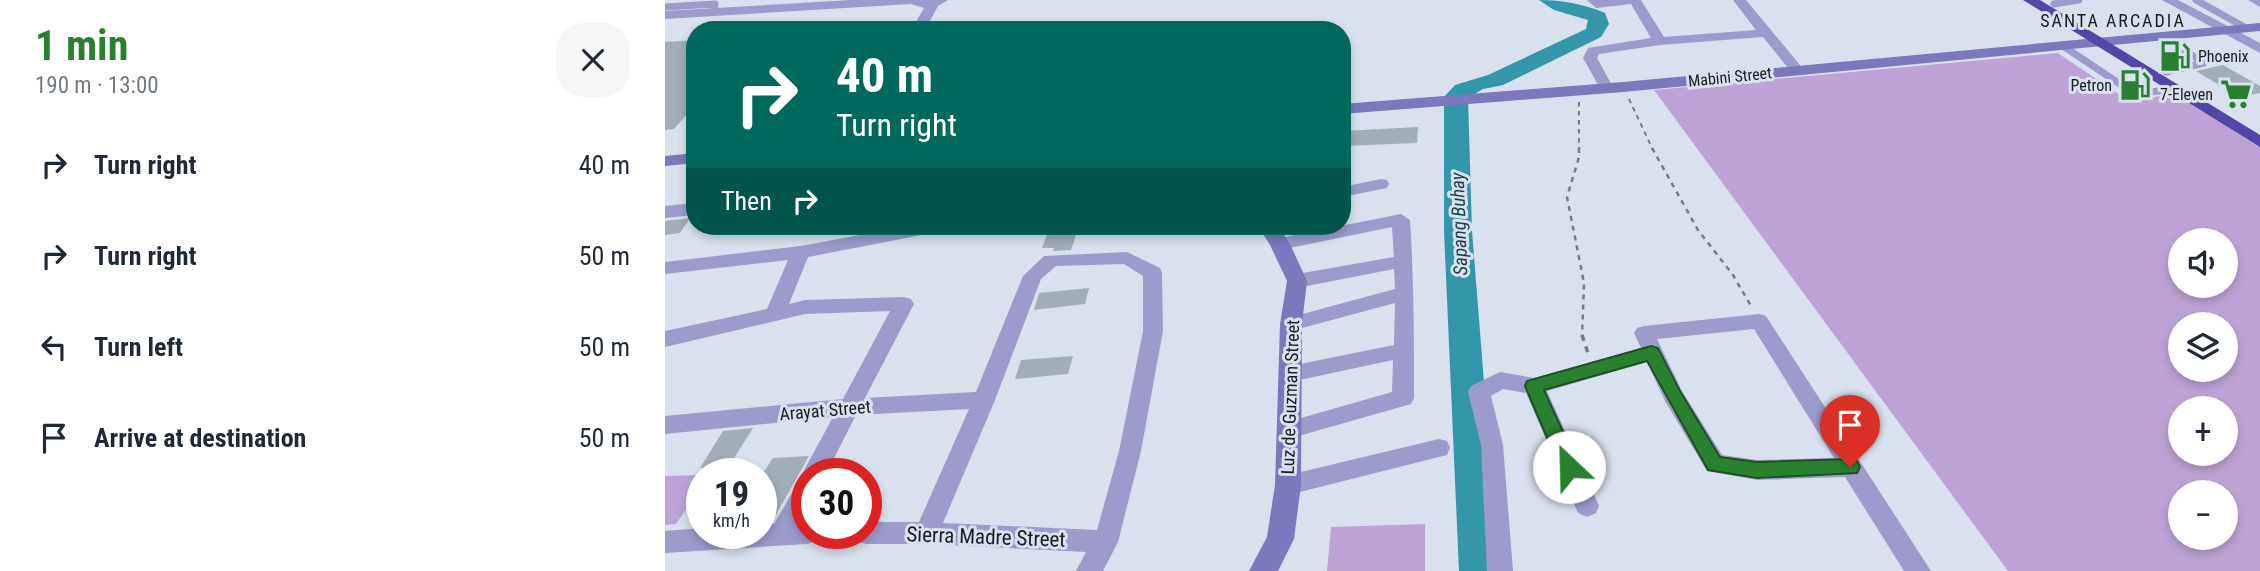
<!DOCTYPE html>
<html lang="en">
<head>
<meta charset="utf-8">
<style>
  body { margin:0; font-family:"Roboto Condensed",sans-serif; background:#f6f6f7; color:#1f2937; height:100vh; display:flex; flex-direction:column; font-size:26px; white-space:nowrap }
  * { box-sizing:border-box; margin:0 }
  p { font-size:23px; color:#747a83 }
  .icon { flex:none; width:38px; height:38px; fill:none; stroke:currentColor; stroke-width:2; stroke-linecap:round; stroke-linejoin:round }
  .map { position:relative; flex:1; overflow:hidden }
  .side { display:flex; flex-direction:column; background:#fff; width:665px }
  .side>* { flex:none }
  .hud { position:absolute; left:21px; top:21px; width:665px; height:214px; border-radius:28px; box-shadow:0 4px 10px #0003; background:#00695c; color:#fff; overflow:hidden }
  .fabs { position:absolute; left:1503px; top:228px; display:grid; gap:14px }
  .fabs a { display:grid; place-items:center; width:70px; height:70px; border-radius:50%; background:#fff; box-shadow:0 4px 10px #0003; font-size:35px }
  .speed { position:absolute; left:21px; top:458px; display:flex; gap:14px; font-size:35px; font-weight:700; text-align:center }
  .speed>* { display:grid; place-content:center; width:91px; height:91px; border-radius:50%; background:#fff; box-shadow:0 4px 10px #0003; line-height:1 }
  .speed small { font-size:18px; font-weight:400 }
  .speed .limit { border:10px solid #d22; background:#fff; color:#111 }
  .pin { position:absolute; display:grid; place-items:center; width:60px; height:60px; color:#fff; margin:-72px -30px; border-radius:50% 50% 50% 0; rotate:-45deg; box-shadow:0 0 7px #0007 }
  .pin .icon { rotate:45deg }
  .me { position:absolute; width:77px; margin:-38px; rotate:336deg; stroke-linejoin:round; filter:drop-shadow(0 0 5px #0008) }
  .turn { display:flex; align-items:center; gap:24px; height:147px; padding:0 35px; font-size:32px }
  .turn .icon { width:91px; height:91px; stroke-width:2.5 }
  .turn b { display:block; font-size:49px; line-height:60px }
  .then { display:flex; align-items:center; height:66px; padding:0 35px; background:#0003; gap:14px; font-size:26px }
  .round { display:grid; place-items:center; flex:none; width:74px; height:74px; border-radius:28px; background:#f6f6f7 }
  .overview { display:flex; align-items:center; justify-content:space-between; height:119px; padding:0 35px }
  h1 { font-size:42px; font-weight:700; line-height:52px; color:#298130 }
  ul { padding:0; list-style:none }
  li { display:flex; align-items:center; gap:21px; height:91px; padding:0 35px }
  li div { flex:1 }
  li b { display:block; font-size:26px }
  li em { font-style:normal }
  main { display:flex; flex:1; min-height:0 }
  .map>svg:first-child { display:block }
  .green { fill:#bda3d5; fill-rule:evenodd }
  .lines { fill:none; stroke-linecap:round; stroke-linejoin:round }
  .river { fill:#3496aa; fill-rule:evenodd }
  .building { fill:#a1aeb7 }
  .path-far2 { stroke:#787c85; stroke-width:2; stroke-dasharray:4.5 4.5; stroke-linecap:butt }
  .path-far1 { stroke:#787c85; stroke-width:2.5; stroke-dasharray:5 5; stroke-linecap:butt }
  .path { stroke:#787c85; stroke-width:3.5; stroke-dasharray:6 6; stroke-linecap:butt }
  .lane { stroke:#9c9bcb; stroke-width:7 }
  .street { fill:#9c9bcb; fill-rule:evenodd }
  .secondary { fill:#7b78be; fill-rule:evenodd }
  .highway { fill:#5346a9; fill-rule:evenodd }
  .route { fill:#298130; stroke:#1b541f; stroke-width:2 }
  .labels { text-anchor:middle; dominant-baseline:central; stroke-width:6; stroke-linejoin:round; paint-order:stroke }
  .far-poi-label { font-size:16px; fill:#1a1c21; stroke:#d9e1ee; text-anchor:end }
  .far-street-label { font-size:16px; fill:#1a1c21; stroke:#d9e1ee }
  .far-quarter-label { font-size:18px; letter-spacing:2px; fill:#1a1c21; stroke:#d9e1ee }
  .street-label { font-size:18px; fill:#1a1c21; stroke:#d9e1ee }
  .water-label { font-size:19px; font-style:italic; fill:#19444d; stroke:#d9e1ee }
  .near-street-label { font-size:21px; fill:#1a1c21; stroke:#d9e1ee }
</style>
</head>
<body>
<main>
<section class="side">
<div class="overview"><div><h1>1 min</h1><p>190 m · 13:00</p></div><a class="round"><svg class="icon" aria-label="close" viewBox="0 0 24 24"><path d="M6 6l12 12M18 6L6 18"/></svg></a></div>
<ul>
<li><svg class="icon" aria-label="right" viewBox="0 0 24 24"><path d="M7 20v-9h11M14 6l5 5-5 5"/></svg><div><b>Turn right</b></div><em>40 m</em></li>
<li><svg class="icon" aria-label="right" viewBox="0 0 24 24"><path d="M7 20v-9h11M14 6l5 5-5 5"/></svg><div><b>Turn right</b></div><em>50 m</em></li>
<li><svg class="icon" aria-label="left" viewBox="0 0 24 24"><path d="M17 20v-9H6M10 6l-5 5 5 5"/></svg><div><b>Turn left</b></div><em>50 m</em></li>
<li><svg class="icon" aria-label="arrive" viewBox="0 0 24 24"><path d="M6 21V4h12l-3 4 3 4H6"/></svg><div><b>Arrive at destination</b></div><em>50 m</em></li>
</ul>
</section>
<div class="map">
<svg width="1595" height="571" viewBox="0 0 1595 571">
  <rect width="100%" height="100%" fill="#d9e1ee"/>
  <g class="green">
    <path d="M1393,53L1465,102L1509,93L1595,147V571H1343L989,90ZM1516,240H1561V285H1516ZM1516,324H1561V369H1516ZM1516,408H1561V453H1516ZM1516,492H1561V537H1516Z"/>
    <path d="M37,475V486L11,524L0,525V476Z"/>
    <path d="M760,524V571H662L666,527Z"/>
  </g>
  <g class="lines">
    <path class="river" d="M874,0C897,0 919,4 940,13L944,24L936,37L838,85L818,89L803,98L807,231L834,571H794L779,231V97L790,85L823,75L921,29L923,20L889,10Z"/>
  </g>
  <g class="building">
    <path d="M30,40V105L9,129L0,130V42Z"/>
    <path d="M1558,65L1595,86V93L1574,97L1531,71Z"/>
    <path d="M753,127L752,143L677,146V131Z"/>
    <path d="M25,218L15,233L0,235V221Z"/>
    <path d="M385,226H414L406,250L388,251L389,248H377Z"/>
    <path d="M424,288L420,304L369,310L374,293Z"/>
    <path d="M408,356L403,374L350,379L356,360Z"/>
    <path d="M88,428L64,466L35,468L58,431Z"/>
    <path d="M144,456L109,518L96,519V476L108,458Z"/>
  </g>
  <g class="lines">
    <g class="path-far2">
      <path d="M964,99L988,150"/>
      <path d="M914,102V150"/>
    </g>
    <g class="path-far1">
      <path d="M914,148V157L902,197L919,283L917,337"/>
      <path d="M987,148L1033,230L1068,275L1086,306"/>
    </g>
    <path class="path" d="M917,335L924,356"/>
    <g class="lane">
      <path d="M1531,0L1581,28"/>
      <path d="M1389,4L1414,0"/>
      <path d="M0,7L50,4L49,12"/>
      <path d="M1497,36L1539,63L1501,72"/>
      <path d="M1398,46L1470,94L1510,89"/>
    </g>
    <g class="street">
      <path d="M186,0H283L273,6L260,30H246L259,8L246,4L0,19V11Z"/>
      <path d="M922,0H976L999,37L1091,30L1068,0H1081L1139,70L1132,74L1127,73L1098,37L995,45L934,54L932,58L949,89L947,92H937L918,58L923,48L986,38L966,4L931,8Z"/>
      <path d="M1497,0H1513L1595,43V53Z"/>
      <path d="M1583,0H1595V7Z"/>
      <path d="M716,179L722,180L724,184L722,188L677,197V187Z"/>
      <path d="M30,203V215L0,218V206Z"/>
      <path d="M736,214L745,220C749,280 749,338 749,398L746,404L623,439L615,436L612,430L615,424L727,392L728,360L625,382L617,380L614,374L617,368L625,366L729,345L730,303L626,331L619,329L616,324L619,319L730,289L729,269L632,288L625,286L622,281L625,276L632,274L729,257L727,227L615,250L606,244L615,238Z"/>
      <path d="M243,226H281L272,232L143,257L124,304L140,300L239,297L246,299L249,304L200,398L311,392L358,276L379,256L462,252L495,268L497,273L498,331L476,451L453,542L438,571H411L421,552L261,544H201L192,541L189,534H201V522H254L304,409L191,415L161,474H142V511L136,522H142V534H154L151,541L142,544L0,553V531L37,528V534H96V525L109,524L134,481L140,479L137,474L168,417L0,434V416L178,399L225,311L140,314L0,347V331L102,309L123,260L0,274V262L136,246ZM459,264L478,276V331L454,451L432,530L278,523L330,400L376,279L391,266Z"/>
      <path d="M1094,314L1101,316L1266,571H1239L1180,477L1092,480L1042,471L1000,401L982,362L882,391L934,506L931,513L922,517L913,513L861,393L838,389L826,396L838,445L848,571H822L816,445L803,392L806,386L835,372L869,378L976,348L969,333L972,328L979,326ZM1089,329L1169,458L1092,460L1057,455L1017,391L992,339Z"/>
      <path d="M774,439L782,441L785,448L782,455L774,457L623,495L615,492L611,485L615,478L623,475Z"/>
    </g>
    <g class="secondary">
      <path d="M1595,23V31L958,92L677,114V104L958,82Z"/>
      <path d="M30,153V163L0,166V156Z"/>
      <path d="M593,226H613L625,244L642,281L637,324L636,485L629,539L613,571H584L602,537L610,485L615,324L622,281L605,245Z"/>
    </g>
    <path class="highway" d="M1358,0H1375L1595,135V147Z"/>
  </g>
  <path class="route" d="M986,346L993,348L1015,391L1055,457L1092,462L1185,459L1192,461L1195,467L1192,473L1092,478L1043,470L982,361L879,390L914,467L911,473L904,475L897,473L860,386L862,381Z"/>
  <defs>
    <symbol id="fuel-bare" viewBox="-9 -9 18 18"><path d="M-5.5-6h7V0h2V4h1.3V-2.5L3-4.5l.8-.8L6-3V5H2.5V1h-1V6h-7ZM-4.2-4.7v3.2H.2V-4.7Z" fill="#298130" stroke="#d9e1ee" stroke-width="2.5" paint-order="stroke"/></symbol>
    <symbol id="supermarket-bare" viewBox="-9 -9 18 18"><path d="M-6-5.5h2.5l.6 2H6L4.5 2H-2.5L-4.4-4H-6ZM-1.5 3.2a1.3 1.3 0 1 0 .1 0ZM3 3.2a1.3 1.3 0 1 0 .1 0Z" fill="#298130" stroke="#d9e1ee" stroke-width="2.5" paint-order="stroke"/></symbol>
  </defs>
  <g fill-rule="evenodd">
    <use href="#fuel-bare" x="1488" y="34" width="44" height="44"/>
    <use href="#fuel-bare" x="1448" y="63" width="44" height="44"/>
    <use href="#supermarket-bare" x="1549" y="72" width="44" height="44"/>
  </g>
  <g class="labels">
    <g class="far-poi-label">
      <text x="1533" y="56" text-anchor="start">Phoenix</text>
      <text x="1447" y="85">Petron</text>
      <text x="1548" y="94">7-Eleven</text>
    </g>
    <g class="far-street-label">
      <text transform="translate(1065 77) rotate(-6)">Mabini Street</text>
    </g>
    <g class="far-quarter-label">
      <text x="1448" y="20">SANTA ARCADIA</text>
    </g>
    <g class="street-label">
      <text transform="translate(625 397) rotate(-88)">Luz de Guzman Street</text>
      <text transform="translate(160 410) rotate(-5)">Arayat Street</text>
    </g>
    <g class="water-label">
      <text transform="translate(794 224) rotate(-92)">Sapang Buhay</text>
    </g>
    <g class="near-street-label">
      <text transform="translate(321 537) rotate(2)">Sierra Madre Street</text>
    </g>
  </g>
</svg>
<div class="fabs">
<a><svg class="icon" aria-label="sound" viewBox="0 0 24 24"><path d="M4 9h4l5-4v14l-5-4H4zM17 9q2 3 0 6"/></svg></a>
<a><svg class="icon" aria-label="layers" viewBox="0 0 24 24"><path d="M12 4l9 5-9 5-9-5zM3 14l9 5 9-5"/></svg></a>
<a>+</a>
<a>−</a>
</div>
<div class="speed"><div>19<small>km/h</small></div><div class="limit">30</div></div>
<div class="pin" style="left:1185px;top:467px;background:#d93025"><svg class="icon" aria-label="arrive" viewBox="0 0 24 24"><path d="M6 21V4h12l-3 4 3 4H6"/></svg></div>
<svg class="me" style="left:904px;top:467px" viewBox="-20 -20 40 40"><circle r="19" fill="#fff"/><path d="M0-13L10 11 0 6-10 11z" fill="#298130"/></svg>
<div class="hud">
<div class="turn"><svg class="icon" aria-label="right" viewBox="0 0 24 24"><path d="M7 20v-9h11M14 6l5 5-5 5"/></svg><div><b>40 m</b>Turn right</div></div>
<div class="then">Then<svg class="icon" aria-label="right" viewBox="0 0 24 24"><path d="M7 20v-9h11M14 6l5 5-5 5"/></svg></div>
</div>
</div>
</main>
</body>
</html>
